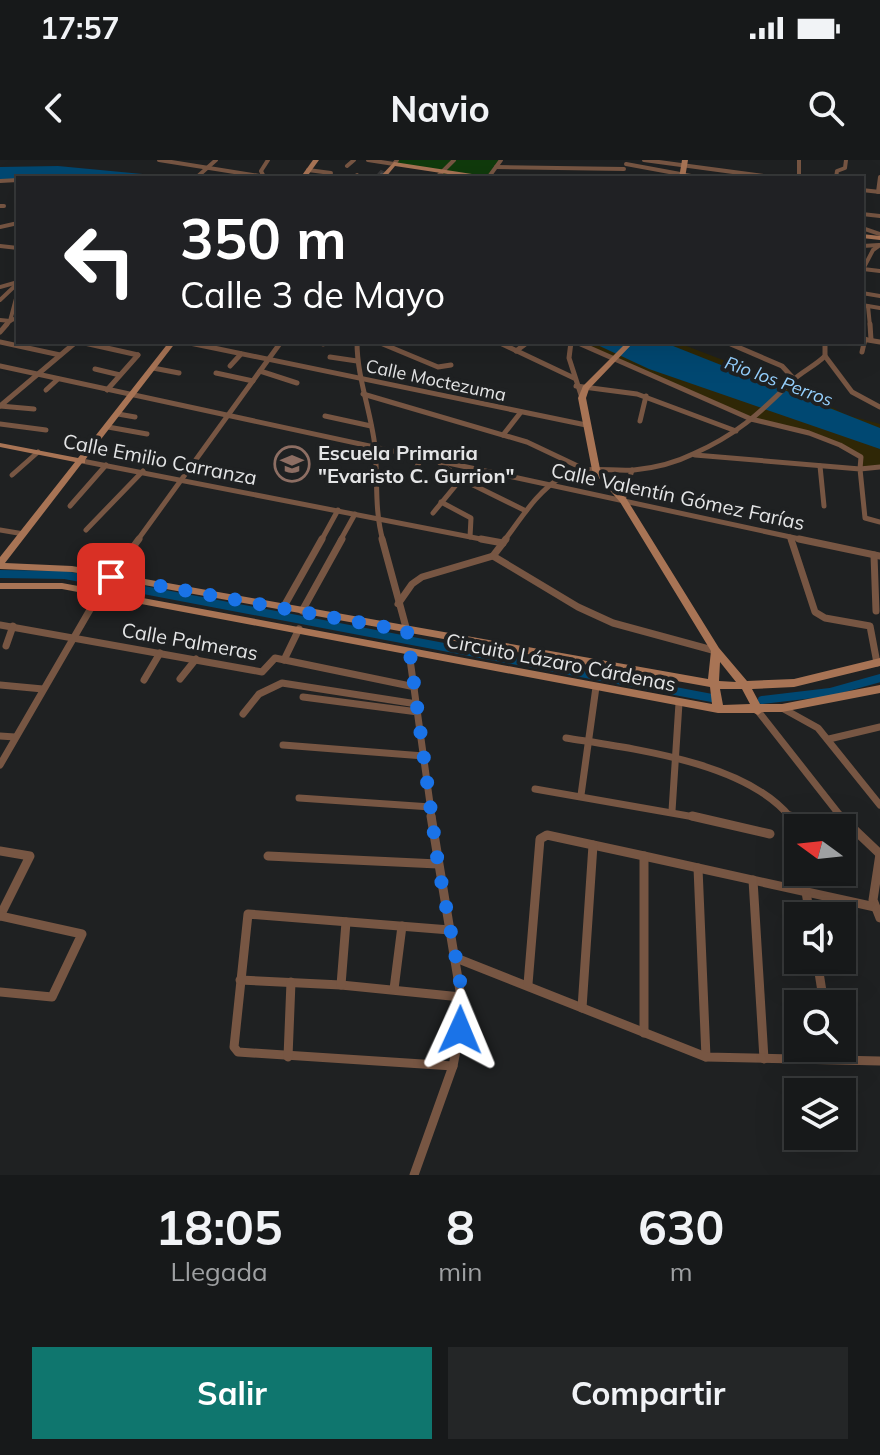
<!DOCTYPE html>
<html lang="es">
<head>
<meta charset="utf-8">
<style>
  body { margin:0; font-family:Mulish,sans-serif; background:#242627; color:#f1f3f6; height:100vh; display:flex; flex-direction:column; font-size:30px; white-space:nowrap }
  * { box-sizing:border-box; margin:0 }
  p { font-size:26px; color:#9ea0a2 }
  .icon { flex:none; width:44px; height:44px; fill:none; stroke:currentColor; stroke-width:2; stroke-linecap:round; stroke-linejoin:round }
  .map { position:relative; height:1015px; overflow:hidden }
  .side { display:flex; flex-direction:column; background:#17191a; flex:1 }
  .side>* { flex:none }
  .top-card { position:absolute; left:16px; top:16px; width:848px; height:168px; border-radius:0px; box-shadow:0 8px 32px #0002,0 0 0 2px #363839; background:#202124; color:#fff; overflow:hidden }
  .needle { width:52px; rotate:285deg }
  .fabs { position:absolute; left:784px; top:654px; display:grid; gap:16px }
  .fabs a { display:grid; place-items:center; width:72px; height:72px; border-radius:0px; background:#17191a; box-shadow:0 8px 32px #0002,0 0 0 2px #363839; font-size:40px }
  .pin { position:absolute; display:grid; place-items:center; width:68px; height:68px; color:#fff; margin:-34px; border-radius:16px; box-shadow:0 4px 12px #0006 }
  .me { position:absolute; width:88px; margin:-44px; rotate:1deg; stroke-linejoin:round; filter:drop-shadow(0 0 6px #0008) }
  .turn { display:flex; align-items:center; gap:28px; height:168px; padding:0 32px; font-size:36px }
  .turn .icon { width:104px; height:104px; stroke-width:2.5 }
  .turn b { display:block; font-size:56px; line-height:68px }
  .eta { display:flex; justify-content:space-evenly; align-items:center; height:136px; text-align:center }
  .eta b { font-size:48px; font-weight:700; line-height:56px }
  .cta { display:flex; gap:16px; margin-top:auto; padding:16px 32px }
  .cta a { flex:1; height:92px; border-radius:0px; background:#0f766e; color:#fff; font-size:32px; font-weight:700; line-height:92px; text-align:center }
  .cta a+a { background:#242627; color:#f1f3f6 }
  .status { display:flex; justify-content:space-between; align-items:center; height:56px; padding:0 40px; background:#17191a; direction:ltr }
  .status svg { height:22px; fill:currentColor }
  header { display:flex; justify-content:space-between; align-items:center; height:104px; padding:0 32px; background:#17191a; font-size:36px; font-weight:700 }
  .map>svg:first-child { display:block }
  .green { fill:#103a0c }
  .sand { fill:#2f2706 }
  .water { fill:#004872 }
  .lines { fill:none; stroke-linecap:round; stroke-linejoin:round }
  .canal { stroke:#004872; stroke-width:8 }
  .building { fill:#4e4e50; stroke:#373738; stroke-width:2 }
  .street-far3 { stroke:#775643; stroke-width:4 }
  .street-far2 { stroke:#775643; stroke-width:5 }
  .street-far1 { stroke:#775643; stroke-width:7 }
  .street { stroke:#775643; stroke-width:9 }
  .secondary { fill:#a87455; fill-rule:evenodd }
  .route { stroke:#1a73e8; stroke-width:14; stroke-dasharray:0 25.2 }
  .labels { text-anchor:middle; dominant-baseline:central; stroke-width:8; stroke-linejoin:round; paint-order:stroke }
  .far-street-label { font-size:18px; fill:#e4e5e6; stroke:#1f2122 }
  .far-water-label { font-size:18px; font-style:italic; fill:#96d1ff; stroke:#1f2122 }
  .poi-label { font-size:20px; font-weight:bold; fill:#e4e5e6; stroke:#1f2122; text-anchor:start }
  .street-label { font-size:20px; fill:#e4e5e6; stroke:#1f2122 }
</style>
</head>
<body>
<div class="status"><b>17:57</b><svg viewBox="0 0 49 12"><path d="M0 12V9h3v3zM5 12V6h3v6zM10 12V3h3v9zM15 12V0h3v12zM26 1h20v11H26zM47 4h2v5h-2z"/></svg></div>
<header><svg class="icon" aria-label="back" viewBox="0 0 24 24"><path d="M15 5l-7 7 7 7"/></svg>Navio<svg class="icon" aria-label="search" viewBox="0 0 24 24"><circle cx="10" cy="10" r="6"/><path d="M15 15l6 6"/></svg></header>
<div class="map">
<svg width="880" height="1015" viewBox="0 0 880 1015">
  <rect width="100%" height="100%" fill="#1f2122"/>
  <path class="green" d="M397,0H501L488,18H437L442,13L394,4Z"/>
  <path class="sand" d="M573,182H676L788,225L847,255L880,264V307L860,309V297L840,283L751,259Z"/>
  <g class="water">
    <path d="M58,6L153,15L164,18L0,19V7Z"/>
    <path d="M591,182H663L880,268V289L649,209Z"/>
  </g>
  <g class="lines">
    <g class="canal">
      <path d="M0,414L65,415L717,539"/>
      <path d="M762,540L830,532L880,518"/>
    </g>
  </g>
  <path class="building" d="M381,11L388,14L384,18H375Z"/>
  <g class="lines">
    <g class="street-far3">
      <path d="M159,0L272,18"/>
      <path d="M368,0L394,4L397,0"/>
      <path d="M644,0L778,18"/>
      <path d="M799,0V18"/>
      <path d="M626,4L702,18"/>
      <path d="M347,6L354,0"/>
      <path d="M496,7L624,9"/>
      <path d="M308,10L331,13"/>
      <path d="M197,17L216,0"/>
      <path d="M264,17L261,11L268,0"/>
      <path d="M353,18L357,15"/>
      <path d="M436,18L454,0"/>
      <path d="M488,18L501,0"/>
      <path d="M836,18L837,11L845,8L846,0"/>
      <path d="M0,21L18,20"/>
      <path d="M862,30L880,32"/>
      <path d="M878,32L880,17"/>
      <path d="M0,46H4"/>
      <path d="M862,54L880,56"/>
      <path d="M0,67L18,63"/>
      <path d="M862,68L880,74"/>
      <path d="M0,86L18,88"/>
      <path d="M862,86L879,85"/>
      <path d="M863,109L880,111"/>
      <path d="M862,111L873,90L880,85"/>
      <path d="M0,127L18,122"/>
      <path d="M862,133L880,136"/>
      <path d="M0,140L18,123"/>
      <path d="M862,145L880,148"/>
      <path d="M868,146L870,166"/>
      <path d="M0,160L10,161L18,157"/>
      <path d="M5,166L10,161L18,131"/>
    </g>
    <g class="street-far2">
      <path d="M870,164L871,180"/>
      <path d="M0,172L7,164"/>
      <path d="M862,179L880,182"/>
      <path d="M0,182L60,195"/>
      <path d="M80,182L138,195"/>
      <path d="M185,182L586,265"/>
      <path d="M318,182L323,184"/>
      <path d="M357,182C357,218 371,251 375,287C378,319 374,349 383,381"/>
      <path d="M378,182L438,207L451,205"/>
      <path d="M498,182L574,218"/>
      <path d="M571,182L569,198L582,238"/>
      <path d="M576,182L751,259L809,273L840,285L861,297L860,309L880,307"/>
      <path d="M726,182L782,206L794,219"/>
      <path d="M516,191L528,182"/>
      <path d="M862,192L865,179"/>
      <path d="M825,196L852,232L880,247"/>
      <path d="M330,197L357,201"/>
      <path d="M0,206L809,381"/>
      <path d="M230,206L241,194"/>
      <path d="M153,208L179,213"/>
      <path d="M95,209L120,215"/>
      <path d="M260,211L297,223"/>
      <path d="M216,213L253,221"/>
      <path d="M576,226L637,234L736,271"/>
      <path d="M46,230L58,219"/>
      <path d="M107,230L138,195"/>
      <path d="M363,234L527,282L584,309"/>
      <path d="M0,246L76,182"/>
      <path d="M0,246L34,249"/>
      <path d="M118,254L135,257"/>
      <path d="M325,256L371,266"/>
      <path d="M640,261L646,236"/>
      <path d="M0,264L46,270"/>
      <path d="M108,267L147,274"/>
      <path d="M503,275L521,252"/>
      <path d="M695,295L860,309L865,358L880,362"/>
      <path d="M435,299L461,319L526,351"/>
      <path d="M82,301L491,381"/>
      <path d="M820,306L824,346"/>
      <path d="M12,315L38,292"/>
      <path d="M412,315L423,296"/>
      <path d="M623,340L632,310"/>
      <path d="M441,342L471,358L470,377"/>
      <path d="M70,346L106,305"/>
      <path d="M433,353L461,319"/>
      <path d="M0,370L24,374"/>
      <path d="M86,370L143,311"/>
      <path d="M790,377L791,381"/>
      <path d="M137,381L281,182"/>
      <path d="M321,381L338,350"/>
      <path d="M340,381L355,354"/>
      <path d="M504,381C520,360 538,330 562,317C584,304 610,312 634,310C654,308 675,303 693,294C736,275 759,254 791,222C801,212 815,206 825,196V182"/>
    </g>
    <g class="street-far1">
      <path d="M382,379L407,471"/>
      <path d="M481,379L503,383"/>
      <path d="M791,379L815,452L825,458L870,466L877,503"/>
      <path d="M799,379L880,396"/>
      <path d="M874,395L876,451"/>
      <path d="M493,396L506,379"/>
      <path d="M398,444L412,424L422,417L493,396L578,447L613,463L716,491"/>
      <path d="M283,448L322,379"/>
      <path d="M302,451L342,379"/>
      <path d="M0,465L262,512L275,498L415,527"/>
      <path d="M6,486L13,466"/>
      <path d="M409,492L432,658"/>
      <path d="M284,500L299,469"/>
      <path d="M180,519L196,499"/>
      <path d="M144,520L160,493"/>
      <path d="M0,525L43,529"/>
      <path d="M303,537L418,552"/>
      <path d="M782,548L818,568L880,645"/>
      <path d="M758,551L842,658"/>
      <path d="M243,554L259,534L282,523L417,544"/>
      <path d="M0,576L15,577"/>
      <path d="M566,578C634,589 746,602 791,658"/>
      <path d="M829,579L880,567"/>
      <path d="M283,585L424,596"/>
      <path d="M0,605L102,429L139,379"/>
      <path d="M535,629L700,658"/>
      <path d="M581,635L596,527"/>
      <path d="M299,638L431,647"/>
      <path d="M672,651L679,543"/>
    </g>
    <g class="street">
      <path d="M692,656L770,674"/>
      <path d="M790,656L800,668"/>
      <path d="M840,656L880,694"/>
      <path d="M0,691L30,696L0,756"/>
      <path d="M880,694L873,740L880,758"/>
      <path d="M268,696L438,704"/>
      <path d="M644,696L875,747"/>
      <path d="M698,708L706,897"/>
      <path d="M753,720L764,899"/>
      <path d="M806,732L810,756"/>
      <path d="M0,756L82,774L52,837L0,832"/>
      <path d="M450,770L248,754L234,887L238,892L453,906"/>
      <path d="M456,798L706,897L880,901"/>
      <path d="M817,800L824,844"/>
      <path d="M240,820L341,825L461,837"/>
      <path d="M528,824L540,679L547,675L644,696V873"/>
      <path d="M341,825L346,762"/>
      <path d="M394,829L402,766"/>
      <path d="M582,848L593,685"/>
      <path d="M288,897L291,822"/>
      <path d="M414,1015L453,906L460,870L461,837L431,656"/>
    </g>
    <g class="secondary">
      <path d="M313,0H319L306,18H300Z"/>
      <path d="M682,0H688L685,18H679Z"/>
      <path d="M394,2L485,16L488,18H474L395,6L385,18H379Z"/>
      <path d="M862,74L880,76V80L862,78Z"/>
      <path d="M169,182H176L85,300V303H82L5,403L72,406L708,519L711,491L620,342L592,310L578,238L583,226L627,182H634L589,229L586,238L600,309L626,338L719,488L747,521L794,519L880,498V506L794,527L752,529L760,544H782L880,525V533L782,552H762L758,555L754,553H718L62,429H0V423H62L712,544L710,527L72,412L0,409V397L75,302L0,287V283L78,298ZM720,502L736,522L719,521ZM720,529H742L750,544L723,545Z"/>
    </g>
  </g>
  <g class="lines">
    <path class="route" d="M111,417L407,471L438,704L460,820V870"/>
  </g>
  <defs>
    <symbol id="university-ring" viewBox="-11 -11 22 22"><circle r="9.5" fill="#1f2122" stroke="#8d6e63" stroke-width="1.5"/><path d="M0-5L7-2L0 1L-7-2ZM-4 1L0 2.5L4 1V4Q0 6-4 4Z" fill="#8d6e63"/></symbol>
  </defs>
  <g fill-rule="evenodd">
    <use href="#university-ring" x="272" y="284" width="40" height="40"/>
  </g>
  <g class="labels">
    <g class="far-street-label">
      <text transform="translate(436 220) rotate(12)">Calle Moctezuma</text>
    </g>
    <g class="far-water-label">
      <text transform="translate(779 221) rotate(20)">Rio los Perros</text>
    </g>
    <g class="poi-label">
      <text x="318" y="292">Escuela Primaria<tspan x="318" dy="23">"Evaristo C. Gurrion"</tspan></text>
    </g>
    <g class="street-label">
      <text transform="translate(160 299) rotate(11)">Calle Emilio Carranza</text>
      <text transform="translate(678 336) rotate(12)">Calle Valentín Gómez Farías</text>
      <text transform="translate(190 481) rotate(10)">Calle Palmeras</text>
      <text transform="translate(561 502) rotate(11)">Circuito Lázaro Cárdenas</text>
    </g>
  </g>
</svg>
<div class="fabs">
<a><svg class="needle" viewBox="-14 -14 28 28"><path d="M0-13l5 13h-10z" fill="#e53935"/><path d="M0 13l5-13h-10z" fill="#9ea0a2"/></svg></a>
<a><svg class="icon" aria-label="sound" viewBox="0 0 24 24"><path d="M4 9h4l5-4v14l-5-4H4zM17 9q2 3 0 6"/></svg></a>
<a><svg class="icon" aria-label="search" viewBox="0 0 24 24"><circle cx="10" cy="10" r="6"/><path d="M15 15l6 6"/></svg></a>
<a><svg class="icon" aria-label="layers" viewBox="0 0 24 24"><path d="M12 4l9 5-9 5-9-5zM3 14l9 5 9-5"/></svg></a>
</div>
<div class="pin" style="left:111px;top:417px;background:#d93025"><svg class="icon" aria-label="arrive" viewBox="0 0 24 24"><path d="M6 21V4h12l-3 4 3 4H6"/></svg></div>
<svg class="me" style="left:460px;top:870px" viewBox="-20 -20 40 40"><path d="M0-17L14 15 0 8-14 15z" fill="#1a73e8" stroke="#fff" stroke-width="4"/></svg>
<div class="top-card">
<div class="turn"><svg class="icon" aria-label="left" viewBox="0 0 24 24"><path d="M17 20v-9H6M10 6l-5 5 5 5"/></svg><div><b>350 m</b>Calle 3 de Mayo</div></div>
</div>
</div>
<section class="side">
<div class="eta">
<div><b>18:05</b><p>Llegada</p></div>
<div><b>8</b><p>min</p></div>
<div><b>630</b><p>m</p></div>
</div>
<div class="cta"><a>Salir</a><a>Compartir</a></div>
</section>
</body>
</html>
